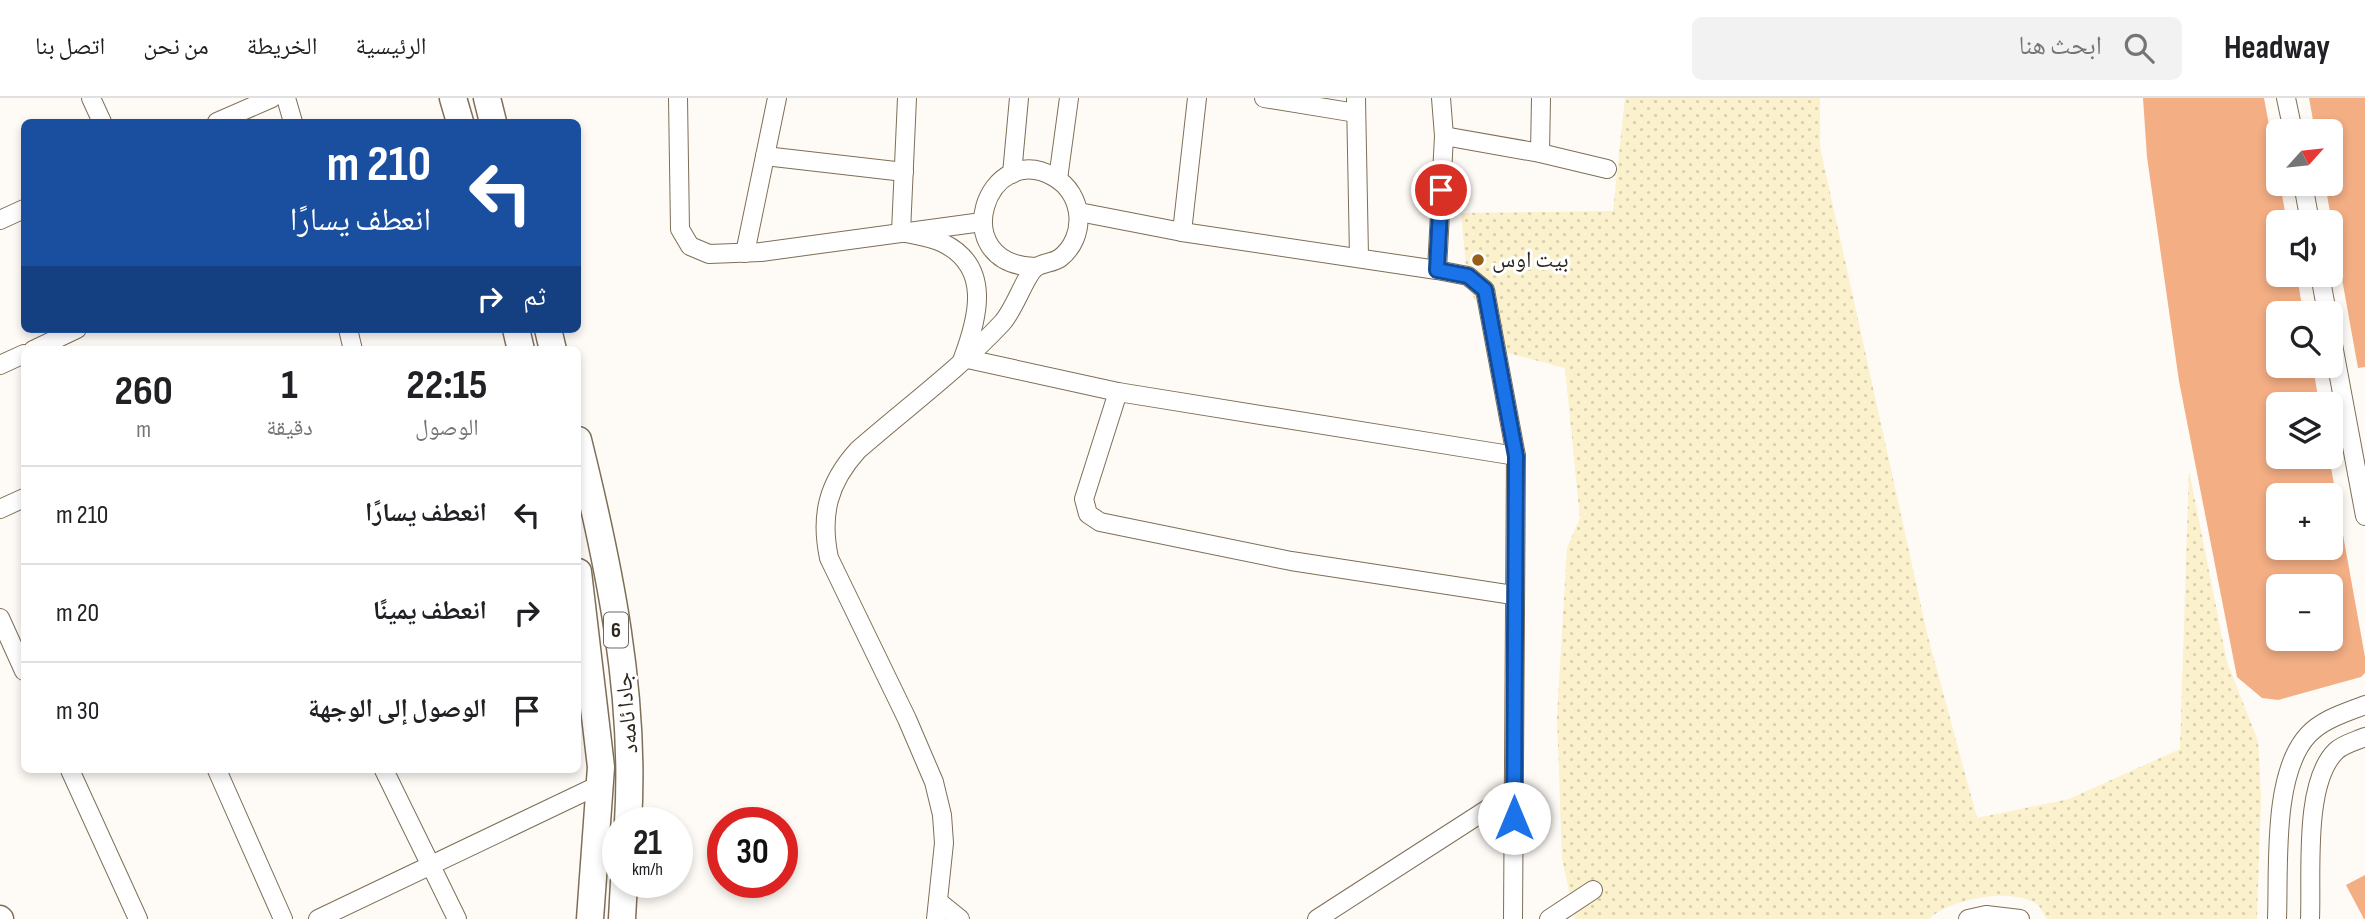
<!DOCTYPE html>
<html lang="ar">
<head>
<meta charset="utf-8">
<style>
  body { margin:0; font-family:"Sofia Sans Condensed","Noto Naskh Arabic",sans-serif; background:#f2f2f2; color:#202124; direction:rtl; height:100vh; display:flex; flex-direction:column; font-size:26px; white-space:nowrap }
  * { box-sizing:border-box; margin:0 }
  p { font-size:23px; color:#757577 }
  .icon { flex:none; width:38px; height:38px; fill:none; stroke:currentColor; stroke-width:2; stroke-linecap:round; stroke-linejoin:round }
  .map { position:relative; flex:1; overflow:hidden; direction:ltr }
  .sheet { position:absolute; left:21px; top:248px; width:560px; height:427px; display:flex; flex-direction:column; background:#fff; border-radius:10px; box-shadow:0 4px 10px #0003; direction:rtl }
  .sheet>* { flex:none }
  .banner { position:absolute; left:21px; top:21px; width:560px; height:214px; border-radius:10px; box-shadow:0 4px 10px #0003; direction:rtl; background:#1a4fa0; color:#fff; overflow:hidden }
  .needle { width:46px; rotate:63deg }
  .fabs { position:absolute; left:2266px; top:21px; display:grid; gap:14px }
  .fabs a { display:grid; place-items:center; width:77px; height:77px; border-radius:10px; background:#fff; box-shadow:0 4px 10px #0003; font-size:35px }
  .speed { position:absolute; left:602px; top:709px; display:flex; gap:14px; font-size:35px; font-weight:700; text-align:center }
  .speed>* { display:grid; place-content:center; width:91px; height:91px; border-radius:50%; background:#fff; box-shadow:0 4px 10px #0003; line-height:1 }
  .speed small { font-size:18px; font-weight:400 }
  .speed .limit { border:10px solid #d22; background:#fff; color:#111 }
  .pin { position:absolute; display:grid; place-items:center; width:60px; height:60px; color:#fff; margin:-30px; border:4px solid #fff; border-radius:50%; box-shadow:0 2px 7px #0007 }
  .me { position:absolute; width:77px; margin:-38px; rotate:0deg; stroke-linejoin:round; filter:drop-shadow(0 0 5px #0008) }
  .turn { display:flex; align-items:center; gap:24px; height:147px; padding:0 35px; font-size:32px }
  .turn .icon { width:91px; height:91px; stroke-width:2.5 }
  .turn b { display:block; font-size:49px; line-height:60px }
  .then { display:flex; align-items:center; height:66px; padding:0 35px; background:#0003; gap:14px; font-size:26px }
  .eta { display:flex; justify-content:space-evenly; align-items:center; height:119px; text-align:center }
  .eta b { font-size:42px; font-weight:700; line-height:49px }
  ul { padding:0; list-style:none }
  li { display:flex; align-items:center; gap:21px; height:98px; padding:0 35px; border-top:2px solid #e0e0e0 }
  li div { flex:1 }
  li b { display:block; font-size:26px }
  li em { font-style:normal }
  header { display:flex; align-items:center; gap:42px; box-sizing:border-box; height:98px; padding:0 35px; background:#fff; border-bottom:2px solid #e0e0e0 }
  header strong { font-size:33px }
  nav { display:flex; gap:38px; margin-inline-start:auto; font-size:24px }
  .search { width:490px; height:63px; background:#f2f2f2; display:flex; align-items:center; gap:18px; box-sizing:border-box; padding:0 24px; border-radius:10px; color:#757577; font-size:26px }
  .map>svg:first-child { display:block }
  .sand { fill:url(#sand-dots) }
  .building { fill:#f3ae84; fill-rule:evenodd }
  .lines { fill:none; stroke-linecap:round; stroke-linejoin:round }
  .street-casing { stroke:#7e6e57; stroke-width:20 }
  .secondary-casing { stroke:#7e6e57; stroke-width:27 }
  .primary-casing { stroke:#7e6e57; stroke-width:29 }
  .street { stroke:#fff; stroke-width:18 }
  .secondary { stroke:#fff; stroke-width:24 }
  .primary { stroke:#fff; stroke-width:26 }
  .route-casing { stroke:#114b97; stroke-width:18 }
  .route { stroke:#1a73e8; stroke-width:12 }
  .poi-dot { fill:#965e1a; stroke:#fff; stroke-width:2.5 }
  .labels { text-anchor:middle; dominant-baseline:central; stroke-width:6; stroke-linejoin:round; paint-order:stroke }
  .shield { fill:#fff; stroke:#6c6861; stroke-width:2 }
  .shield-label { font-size:21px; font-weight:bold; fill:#2d271d }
  .poi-label { font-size:23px; fill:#2d271d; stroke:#fff; text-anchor:start }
  .street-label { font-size:23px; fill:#2d271d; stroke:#fff }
</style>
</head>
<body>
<header>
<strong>Headway</strong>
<div class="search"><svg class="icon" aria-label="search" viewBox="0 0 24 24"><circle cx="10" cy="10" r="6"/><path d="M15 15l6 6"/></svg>ابحث هنا</div>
<nav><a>الرئيسية</a><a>الخريطة</a><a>من نحن</a><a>اتصل بنا</a></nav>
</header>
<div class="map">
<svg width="2365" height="821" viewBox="0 0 2365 821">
  <defs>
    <pattern id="sand-dots" width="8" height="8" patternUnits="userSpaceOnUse" patternTransform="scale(1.75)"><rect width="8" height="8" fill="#fbf1cc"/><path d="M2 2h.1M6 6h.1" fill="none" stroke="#d7cfaf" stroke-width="1.8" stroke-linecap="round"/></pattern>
  </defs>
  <rect width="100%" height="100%" fill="#fefaf5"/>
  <path class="sand" d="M1625,0H1820V49L1927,535L1977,720L2069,701L2180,651L2189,372L2227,564L2258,643L2261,698L2257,821H2047C2044,817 2041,810 2038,807C2013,788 1949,801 1929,821H1575L1562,760L1557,618L1567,450L1580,420L1565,270L1504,254L1468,189L1461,115L1613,113Z"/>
  <g class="building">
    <path d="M2143,0H2264L2287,124H2278V177H2297L2303,215H2278V268H2313L2319,306H2278V359H2329L2336,397H2278V450H2331V410L2338,409L2365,559V575L2361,579L2278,602L2262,600L2237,579L2179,283L2147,59ZM2278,488H2331V541H2278Z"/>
    <path d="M2309,0H2365V269L2358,270L2325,86H2331V33H2315Z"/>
    <path d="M2365,777V821H2364L2346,787Z"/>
  </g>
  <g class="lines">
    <defs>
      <g id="street">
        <path d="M91,0L102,24"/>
        <path d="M286,0L293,24"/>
        <path d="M678,0L680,131L690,148L709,156L761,154L982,124"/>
        <path d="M907,0L901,134C914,137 931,139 943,145C992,169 978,220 963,260L1118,294L1516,358"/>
        <path d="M1264,0L1356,15"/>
        <path d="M1356,0L1359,158"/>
        <path d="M2286,0L2293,33"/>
        <path d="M217,24L272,0"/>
        <path d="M1444,38L1540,55L1607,71"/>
        <path d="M1540,55L1541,0"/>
        <path d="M765,58L904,74"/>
        <path d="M1012,76L1019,0"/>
        <path d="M1058,81L1069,0"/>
        <path d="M2303,86L2310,124"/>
        <path d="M1079,114L1182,134L1437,172L1468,178L1485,192L1516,358L1513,821"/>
        <path d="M0,122L24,111"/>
        <path d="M1182,134L1197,0"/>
        <path d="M745,155L777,0"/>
        <path d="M1437,172L1444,38L1441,0"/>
        <path d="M2320,177L2327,215"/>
        <path d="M348,231L353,252"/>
        <path d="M2331,236L2365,418"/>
        <path d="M33,252L77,231"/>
        <path d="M0,267L24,256"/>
        <path d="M1118,294L1084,401L1088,416L1100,424L1291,463L1513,497"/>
        <path d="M0,411L24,400"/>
        <path d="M0,520L24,573"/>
        <path d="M70,672L138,821"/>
        <path d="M217,672L283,821"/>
        <path d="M384,672L457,821"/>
        <path d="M939,804L960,821"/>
        <path d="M318,821L601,686"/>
        <path d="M936,821L944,745L942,717L934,684L907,621L829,460C820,417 828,385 858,352C906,310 959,271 1002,225C1015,211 1025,178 1035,170C1041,165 1053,165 1060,160C1087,139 1084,96 1054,79C987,40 944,166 1035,169"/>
        <path d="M1317,821L1514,694"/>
        <path d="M1549,821L1593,792"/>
        <path d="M1968,821L1986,817L2020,821"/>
        <path d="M2277,821C2279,770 2272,676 2308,637C2323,621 2345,615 2365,607"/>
        <path d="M2310,821C2312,777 2303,685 2336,653C2343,646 2356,643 2365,639"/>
      </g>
      <path id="secondary" d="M0,820L1,821"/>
      <g id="primary">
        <path d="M453,0L460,24"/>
        <path d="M487,0L493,24"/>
        <path d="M516,231L521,252"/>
        <path d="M548,231L553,252"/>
        <path d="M578,342C609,467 636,596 628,724"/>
        <path d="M578,474L601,669L590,821"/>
        <path d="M622,821L624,784"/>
      </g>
    </defs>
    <use href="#street" class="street-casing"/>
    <use href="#secondary" class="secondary-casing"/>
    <use href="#primary" class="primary-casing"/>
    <use href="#street" class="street"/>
    <use href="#secondary" class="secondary"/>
    <use href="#primary" class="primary"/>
  </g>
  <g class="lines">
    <defs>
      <path id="route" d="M1441,92L1437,172L1468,178L1485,192L1516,358L1514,720"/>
    </defs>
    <use href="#route" class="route-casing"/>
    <use href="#route" class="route"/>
  </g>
  <circle class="poi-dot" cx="1478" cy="162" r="7"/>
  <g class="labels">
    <rect class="shield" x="604" y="514.5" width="24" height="35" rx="5"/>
    <g class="shield-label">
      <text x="616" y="532">6</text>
    </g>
    <g class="poi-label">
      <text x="1492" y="162">بيت اوس</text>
    </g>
    <g class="street-label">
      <text transform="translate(627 615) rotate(-95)">جادا ئامەد</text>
    </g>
  </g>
</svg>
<div class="fabs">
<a><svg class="needle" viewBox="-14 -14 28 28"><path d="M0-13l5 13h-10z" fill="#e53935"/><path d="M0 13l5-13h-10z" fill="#757577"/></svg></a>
<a><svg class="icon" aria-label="sound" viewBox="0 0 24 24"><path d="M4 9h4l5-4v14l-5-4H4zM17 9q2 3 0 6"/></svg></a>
<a><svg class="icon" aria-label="search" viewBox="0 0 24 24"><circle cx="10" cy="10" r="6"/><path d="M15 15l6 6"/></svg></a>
<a><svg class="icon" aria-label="layers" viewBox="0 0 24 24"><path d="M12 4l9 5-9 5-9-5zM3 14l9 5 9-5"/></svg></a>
<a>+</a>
<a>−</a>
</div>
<div class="speed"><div>21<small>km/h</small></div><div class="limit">30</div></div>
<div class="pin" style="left:1441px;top:92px;background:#d93025"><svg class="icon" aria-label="arrive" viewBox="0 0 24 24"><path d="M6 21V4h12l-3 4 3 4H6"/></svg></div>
<svg class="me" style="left:1514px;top:720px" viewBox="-20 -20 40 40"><circle r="19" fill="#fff"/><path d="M0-13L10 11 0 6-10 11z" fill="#1a73e8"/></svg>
<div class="banner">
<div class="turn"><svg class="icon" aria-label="left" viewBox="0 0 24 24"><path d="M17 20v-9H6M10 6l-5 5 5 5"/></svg><div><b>210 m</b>انعطف يسارًا</div></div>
<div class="then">ثم<svg class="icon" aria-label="right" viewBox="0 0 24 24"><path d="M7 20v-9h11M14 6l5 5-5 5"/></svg></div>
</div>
<section class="sheet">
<div class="eta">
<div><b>22:15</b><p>الوصول</p></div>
<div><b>1</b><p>دقيقة</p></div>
<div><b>260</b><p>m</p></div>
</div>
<ul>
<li><svg class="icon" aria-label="left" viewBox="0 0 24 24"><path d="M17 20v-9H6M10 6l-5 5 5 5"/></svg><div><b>انعطف يسارًا</b></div><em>210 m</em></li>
<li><svg class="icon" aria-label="right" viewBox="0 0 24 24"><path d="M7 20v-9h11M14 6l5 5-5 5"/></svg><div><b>انعطف يمينًا</b></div><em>20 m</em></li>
<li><svg class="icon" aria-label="arrive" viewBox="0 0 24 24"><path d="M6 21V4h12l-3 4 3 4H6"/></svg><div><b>الوصول إلى الوجهة</b></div><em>30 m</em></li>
</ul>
</section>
</div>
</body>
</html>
